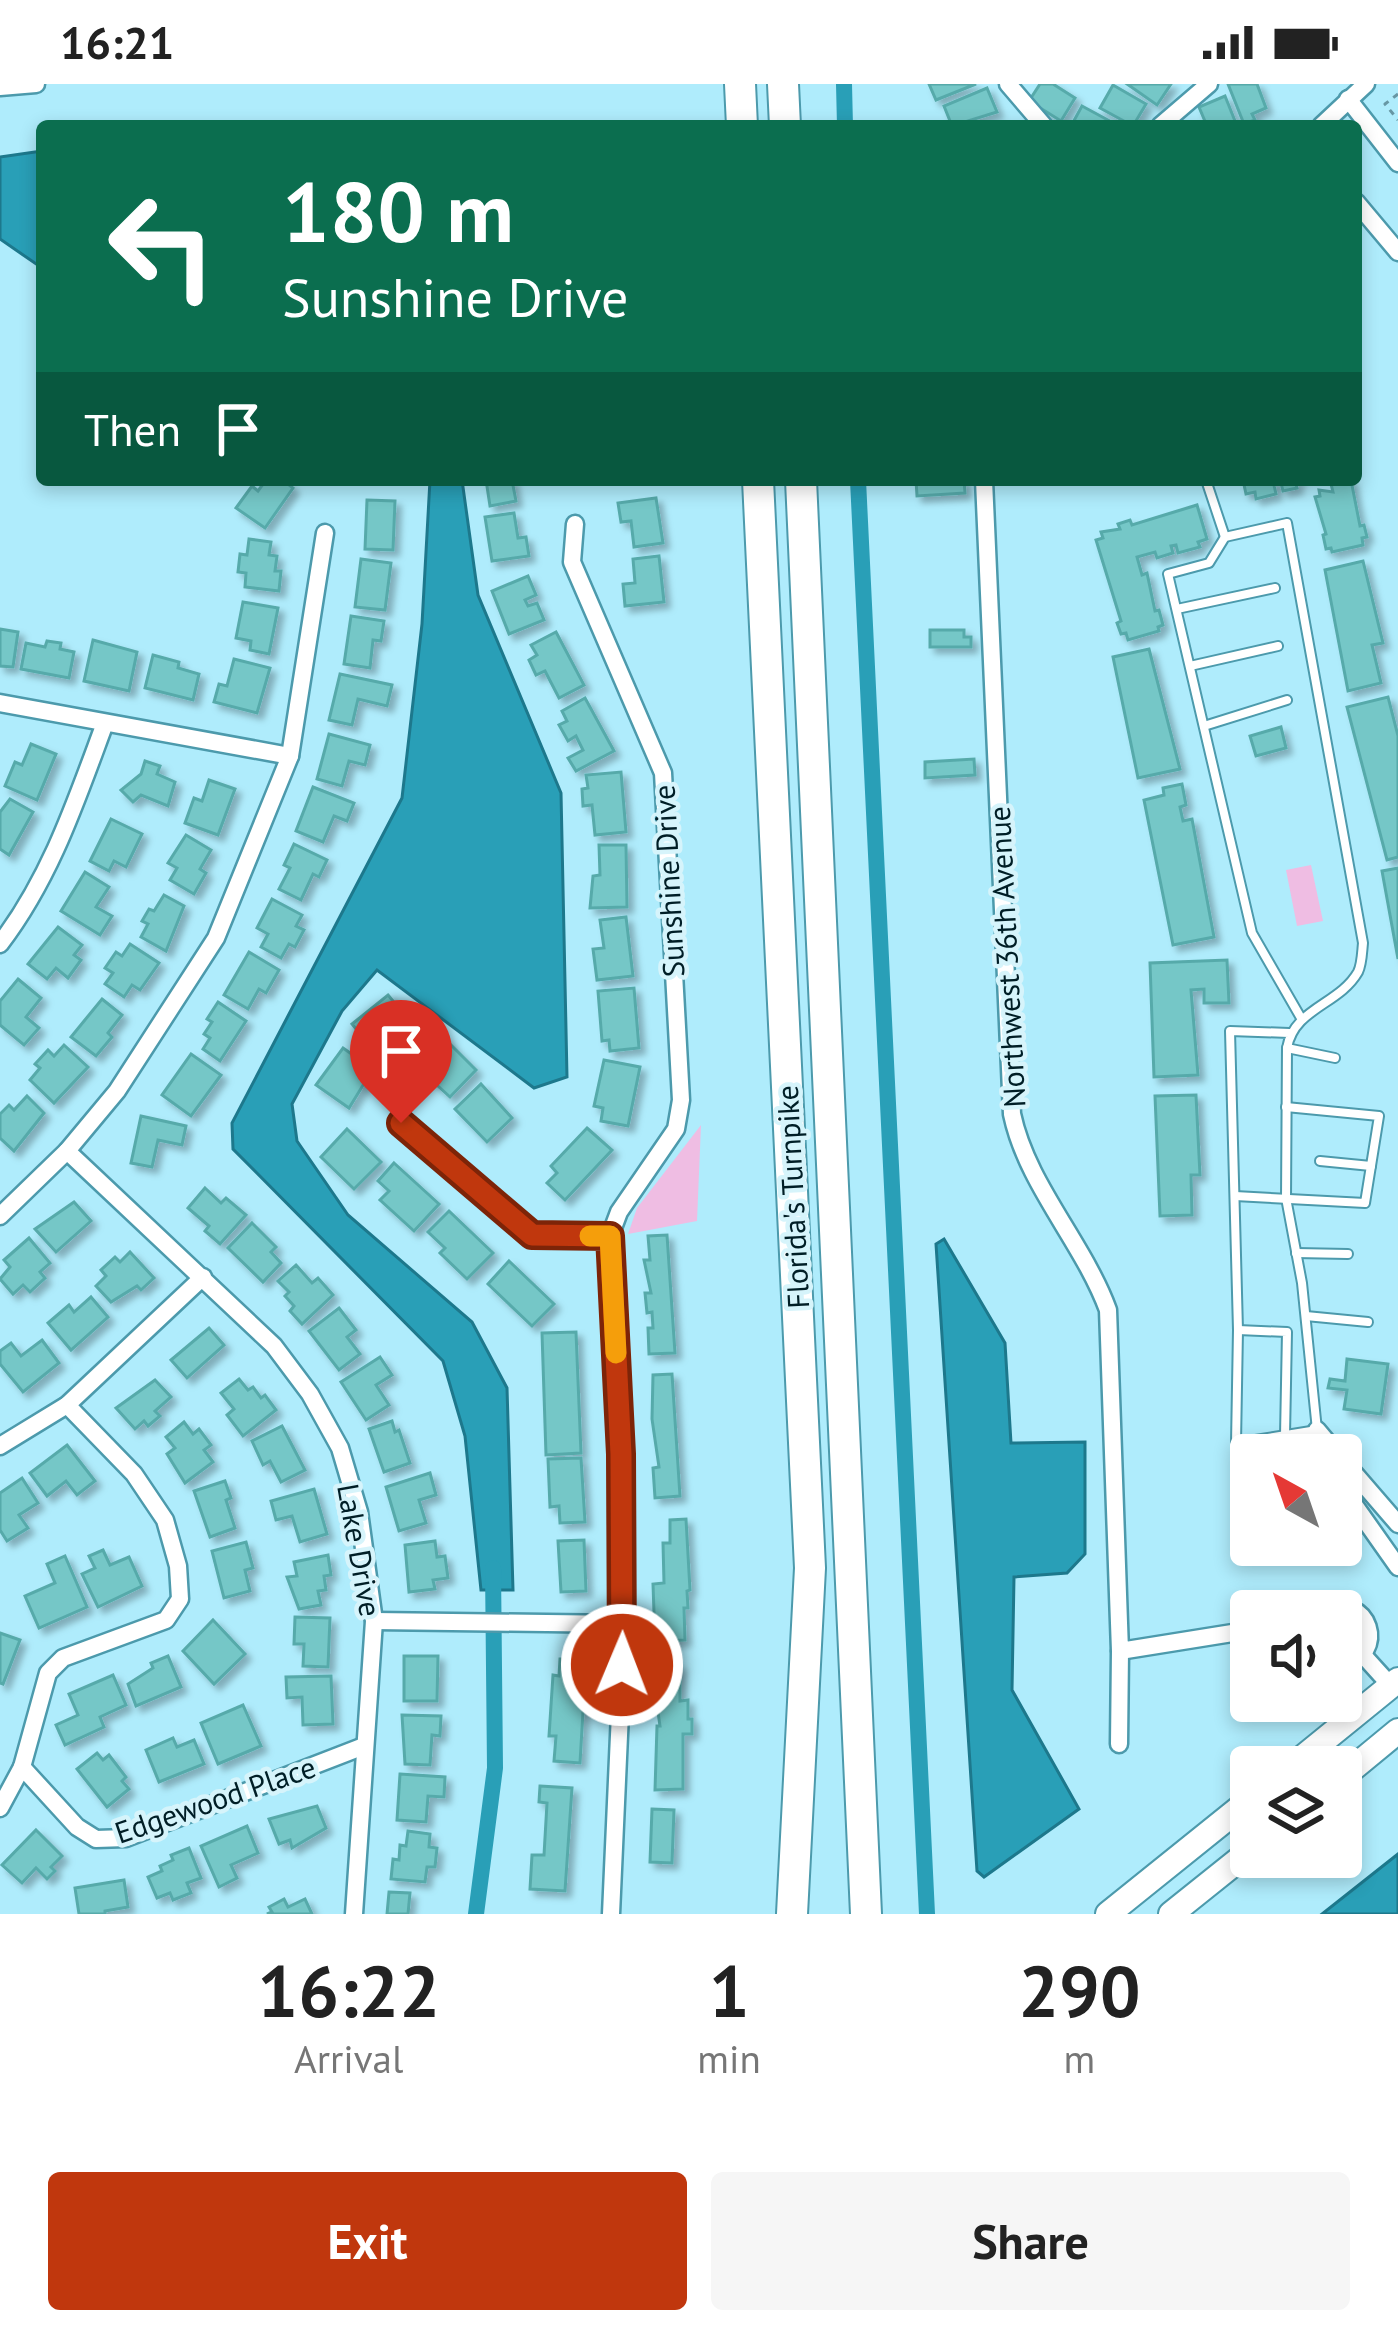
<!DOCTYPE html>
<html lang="en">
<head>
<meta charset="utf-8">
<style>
  body { margin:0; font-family:"PT Sans",sans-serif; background:#f6f6f6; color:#222; height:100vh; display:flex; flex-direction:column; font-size:45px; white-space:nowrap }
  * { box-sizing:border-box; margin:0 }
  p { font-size:39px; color:#767676 }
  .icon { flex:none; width:66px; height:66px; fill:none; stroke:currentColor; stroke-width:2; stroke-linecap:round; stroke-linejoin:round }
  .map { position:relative; height:1830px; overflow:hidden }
  .sheet { display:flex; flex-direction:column; background:#fff; flex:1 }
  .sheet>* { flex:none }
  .hud { position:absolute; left:36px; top:36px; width:1326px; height:366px; border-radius:12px; box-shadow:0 6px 18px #0003; background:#0b6e4f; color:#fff; overflow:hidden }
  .needle { width:78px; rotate:320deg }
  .tools { position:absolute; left:1230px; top:1350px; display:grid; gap:24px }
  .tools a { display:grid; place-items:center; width:132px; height:132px; border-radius:12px; background:#fff; box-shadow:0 6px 18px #0003; font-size:60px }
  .pin { position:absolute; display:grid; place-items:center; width:102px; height:102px; color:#fff; margin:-123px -51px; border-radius:50% 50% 50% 0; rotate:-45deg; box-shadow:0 0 12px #0007 }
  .pin .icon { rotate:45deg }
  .me { position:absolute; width:132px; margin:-66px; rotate:1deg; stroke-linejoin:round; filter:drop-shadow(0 0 9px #0008) }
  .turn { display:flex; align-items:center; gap:42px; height:252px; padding:0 48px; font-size:54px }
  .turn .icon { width:156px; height:156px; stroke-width:2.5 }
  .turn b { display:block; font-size:84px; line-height:102px }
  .then { display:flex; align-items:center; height:114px; padding:0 48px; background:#0003; gap:24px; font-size:45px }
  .eta { display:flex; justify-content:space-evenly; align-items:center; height:204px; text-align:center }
  .eta b { font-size:72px; font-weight:700; line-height:84px }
  .primary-button { display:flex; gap:24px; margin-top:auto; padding:24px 48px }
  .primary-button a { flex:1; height:138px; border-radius:12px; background:#c0370d; color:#fff; font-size:48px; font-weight:700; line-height:138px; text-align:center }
  .primary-button a+a { background:#f6f6f6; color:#222 }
  .status { display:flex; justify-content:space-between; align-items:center; height:84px; padding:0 60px; background:#fff; direction:ltr }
  .status svg { height:33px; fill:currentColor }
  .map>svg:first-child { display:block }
  .green { fill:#efbde3 }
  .water { fill:#299fb7; stroke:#1d788c; stroke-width:3 }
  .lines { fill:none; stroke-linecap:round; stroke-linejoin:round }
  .canal { stroke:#299fb7; stroke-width:16 }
  .building { fill:#74c7c7; stroke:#57aaaa; stroke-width:3; filter:url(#shadow) }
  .lane-casing { stroke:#4c9aac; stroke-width:12 }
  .street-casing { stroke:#4c9aac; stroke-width:21 }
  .primary-casing { stroke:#4c9aac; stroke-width:28 }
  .highway-casing { stroke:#4c9aac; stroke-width:34 }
  .path { stroke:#6797a4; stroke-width:3; stroke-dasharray:6 6; stroke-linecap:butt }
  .lane { stroke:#fff; stroke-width:8 }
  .street { stroke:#fff; stroke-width:16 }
  .primary { stroke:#fff; stroke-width:24 }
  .highway { stroke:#fff; stroke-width:30 }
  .route-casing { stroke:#7d2408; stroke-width:30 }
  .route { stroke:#c0370d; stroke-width:21 }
  .slow { stroke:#f59e0b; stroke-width:21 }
  .labels { text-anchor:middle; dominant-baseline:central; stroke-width:9; stroke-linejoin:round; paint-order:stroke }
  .street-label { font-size:30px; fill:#001e26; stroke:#d6f4fb }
</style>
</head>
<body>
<div class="status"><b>16:21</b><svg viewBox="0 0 49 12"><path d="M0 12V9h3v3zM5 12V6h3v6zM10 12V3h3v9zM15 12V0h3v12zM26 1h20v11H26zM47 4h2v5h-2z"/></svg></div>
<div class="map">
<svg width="1398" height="1830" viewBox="0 0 1398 1830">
  <defs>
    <filter id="shadow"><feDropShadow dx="5.5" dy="5.5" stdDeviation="3" flood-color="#0004"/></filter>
  </defs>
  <rect width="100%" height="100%" fill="#afecfc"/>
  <g class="green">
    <path d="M1311,781L1323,837L1297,842L1286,786Z"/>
    <path d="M701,1041L697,1137L628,1150L637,1124Z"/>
  </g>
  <g class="water">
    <path d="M42,67V184L0,155V73Z"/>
    <path d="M430,396H462L478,511L561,709L567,993L534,1004L377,886L342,927L292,1020L297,1057L348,1131L472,1238L507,1304L513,1506H481L465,1352L443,1277L233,1065L232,1039L402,714L422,540Z"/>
    <path d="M944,1155L1005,1259L1011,1359L1085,1358V1470L1067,1489L1014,1493L1012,1606L1079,1725L984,1793L977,1787L936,1160Z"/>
    <path d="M1398,1770V1830H1322Z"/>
  </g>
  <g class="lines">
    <g class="canal">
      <path d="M844,0L845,42"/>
      <path d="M858,396L927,1830"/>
      <path d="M476,1830L495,1684L493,1484"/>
    </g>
  </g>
  <g class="building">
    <path d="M929,0H976L936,16Z"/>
    <path d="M1040,0H1053L1075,14L1061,37L1029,17Z"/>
    <path d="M1127,0H1171L1157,21Z"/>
    <path d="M1228,0H1257L1266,24L1252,30L1255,36L1244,40Z"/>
    <path d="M1113,1L1146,20L1133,42L1100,24Z"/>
    <path d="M987,4L997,28L952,42L944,22Z"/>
    <path d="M1225,12L1237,42H1207L1199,23Z"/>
    <path d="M1082,22L1119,42H1071Z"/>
    <path d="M266,396H283L293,404L265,444L236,424L252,402L258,407Z"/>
    <path d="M486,396H512L516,417L490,422Z"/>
    <path d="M916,396H964L965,409L917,412Z"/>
    <path d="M1243,396H1301L1295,397L1297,404L1283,407L1281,399L1274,401L1276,410L1256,415L1255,408L1246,410Z"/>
    <path d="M1330,396H1351L1360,442L1364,441L1367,453L1362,454L1363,461L1332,468L1331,464L1326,465L1323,451L1326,450L1315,413L1320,412L1319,406L1333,408Z"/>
    <path d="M656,414L663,459L634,463L631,437L621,438L618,419Z"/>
    <path d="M367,416L395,417L393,466L365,465Z"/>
    <path d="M1197,421L1207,455L1198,458L1200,463L1178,469L1176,461L1171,462L1173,469L1157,474L1155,468L1137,473L1142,491L1147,489L1155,527L1159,526L1163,541L1158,543L1159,547L1128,556L1126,549L1121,550L1117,539L1121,537L1096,456L1103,454L1101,448L1120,445L1118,440L1130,436L1132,441Z"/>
    <path d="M514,429L518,454L526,453L529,472L492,477L485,433Z"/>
    <path d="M249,455L271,458L269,471L277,472L275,487H281L279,507L245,503L246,489L238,488L240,470L247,471Z"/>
    <path d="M659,472L664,518L625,522L623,500L635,499L633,475Z"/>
    <path d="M361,475L391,479L385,526L355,523Z"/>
    <path d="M1363,477L1383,559L1372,561L1381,599L1348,607L1325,486Z"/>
    <path d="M528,492L536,511L525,516L528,522L537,519L544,536L509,550L492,507Z"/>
    <path d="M243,518L278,524L269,570L250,566L251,557L236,554Z"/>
    <path d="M351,532L384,537L381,557L373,556L370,584L344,580Z"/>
    <path d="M0,545L18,548L13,583L0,582Z"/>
    <path d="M930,546H964V553H971V563H930Z"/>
    <path d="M556,548L584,601L559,614L545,587L536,591L529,576L537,571L531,561Z"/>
    <path d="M93,556L137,568L129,607L84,597Z"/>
    <path d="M47,557L61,559L60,565L74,568L69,594L21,585L26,559L45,563Z"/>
    <path d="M1149,565L1180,685L1138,694L1113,573Z"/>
    <path d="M153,571L179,578L178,584L199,590L193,616L145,604Z"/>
    <path d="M234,575L270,584L257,629L214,618L219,600L227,602Z"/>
    <path d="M340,590L392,601L387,622L358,615L352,641L329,636Z"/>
    <path d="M1388,613L1398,652V773L1387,776L1347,623Z"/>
    <path d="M585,614L614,667L576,687L568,674L583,666L576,652L568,657L559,641L567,637L562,627Z"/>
    <path d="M1281,643L1286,664L1256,672L1250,652Z"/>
    <path d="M329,650L370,661L365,681L349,677L342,702L317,695Z"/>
    <path d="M31,660L56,670L37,716L5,702L15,678L22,681Z"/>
    <path d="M974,675L975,691L925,694V678Z"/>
    <path d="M145,677L160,682L157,690L175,698L168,722L141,711L133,718L121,706L141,690Z"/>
    <path d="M621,688L626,748L595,751L592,721L583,722L582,705L588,704L586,691Z"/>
    <path d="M209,696L235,705L218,751L185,739L194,714L202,717Z"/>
    <path d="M1182,700L1186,721L1180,723L1183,737L1192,735L1214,853L1173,861L1144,716L1164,711L1163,704Z"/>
    <path d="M313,703L354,719L347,737L334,732L323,758L296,747Z"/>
    <path d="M10,715L33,728L9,771L0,765V728Z"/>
    <path d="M111,735L142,750L126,783L114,777L109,787L90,777Z"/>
    <path d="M186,751L211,766L200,785L206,789L194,810L170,796L177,784L168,779Z"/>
    <path d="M294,760L327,776L319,793L313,790L301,816L279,805L290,784L284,781Z"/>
    <path d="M599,761H626L627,823L590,824L593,792L600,791Z"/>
    <path d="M1398,784V875L1382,787Z"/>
    <path d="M85,788L109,803L96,823L112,832L100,851L61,827Z"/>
    <path d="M164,811L184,822L166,867L141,853L148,840L142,837L149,825L154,827Z"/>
    <path d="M272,815L302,831L296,842L304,846L295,863L289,860L281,874L261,863L268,850L257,844Z"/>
    <path d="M626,833L633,892L597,896L593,865L604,864L600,836Z"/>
    <path d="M58,843L82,861L74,871L81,876L68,894L56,884L47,895L28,880Z"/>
    <path d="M130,860L159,879L140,906L132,901L124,913L105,900L113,889L105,884L116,868L122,872Z"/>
    <path d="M249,868L279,886L266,909L259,905L248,925L224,911Z"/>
    <path d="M1227,876L1229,919H1204V905L1191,906L1198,991L1154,993L1150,879Z"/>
    <path d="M18,895L41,914L26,933L39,944L24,961L0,941V917Z"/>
    <path d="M634,904L639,964L610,967L609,956L602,957L598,907Z"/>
    <path d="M388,911L413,941L377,971L352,940Z"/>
    <path d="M102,915L122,931L108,949L112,953L96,972L71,953Z"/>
    <path d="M218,918L246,937L220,977L203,965L210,954L204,950L212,938L207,935Z"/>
    <path d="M444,954L476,986L450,1013L416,982Z"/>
    <path d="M64,961L88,983L54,1019L30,996L40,984L35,980L48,966L54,972Z"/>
    <path d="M343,964L373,985L349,1024L316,1001Z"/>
    <path d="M191,970L221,991L191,1032L162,1011Z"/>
    <path d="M604,976L640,983L628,1042L601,1037L603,1024L594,1022Z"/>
    <path d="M481,1000L512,1034L487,1058L455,1025Z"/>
    <path d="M1196,1011L1200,1091H1191L1192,1131L1160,1132L1155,1012Z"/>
    <path d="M27,1012L44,1029L14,1067L0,1054V1030L9,1021L14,1026Z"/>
    <path d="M141,1032L186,1042L182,1061L158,1056L152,1083L131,1079Z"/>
    <path d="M587,1044L612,1066L565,1116L547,1099L557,1089L551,1082Z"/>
    <path d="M347,1045L381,1078L354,1105L321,1073Z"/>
    <path d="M394,1079L439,1120L414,1147L380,1116L389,1107L378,1097Z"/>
    <path d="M205,1104L221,1119L226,1114L246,1131L220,1160L205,1147L209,1142L188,1124Z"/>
    <path d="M74,1118L91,1137L56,1168L35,1145Z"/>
    <path d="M449,1127L493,1169L467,1195L440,1169L445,1164L428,1148Z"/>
    <path d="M252,1139L276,1163L271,1168L281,1179L263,1198L228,1164Z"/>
    <path d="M667,1151L675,1269L649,1270L648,1244H653L652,1228L647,1229L645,1209H651L644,1176H650L648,1152Z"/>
    <path d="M29,1154L50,1179L40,1188L45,1194L30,1208L23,1201L13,1210L0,1195L10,1183L4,1176Z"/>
    <path d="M130,1168L154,1194L141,1206L137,1202L111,1218L96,1202L106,1192L101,1186L115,1173L120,1178Z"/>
    <path d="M509,1177L554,1220L532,1242L488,1200Z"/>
    <path d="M296,1181L312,1199L318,1194L333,1211L302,1240L290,1227L294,1222L285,1212L289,1208L278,1197Z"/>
    <path d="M91,1213L108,1233L71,1266L48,1239L69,1221L74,1228Z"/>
    <path d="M339,1224L356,1246L347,1253L360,1270L339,1286L309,1247Z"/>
    <path d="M209,1244L224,1261L187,1294L171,1276Z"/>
    <path d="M576,1248L581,1369L546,1371L542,1249Z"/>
    <path d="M42,1256L59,1279L23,1308L0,1280V1267L11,1259L21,1272Z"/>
    <path d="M380,1273L392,1291L376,1301L389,1321L366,1336L341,1298Z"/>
    <path d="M1347,1275L1388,1280L1381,1330L1344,1325L1347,1306L1328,1304L1330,1295L1345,1297Z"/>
    <path d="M672,1290L680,1412L655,1414L653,1384L659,1383L652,1335L653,1291Z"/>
    <path d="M239,1295L248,1306L253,1303L261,1314L265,1311L276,1326L243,1352L227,1331L234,1325L221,1309Z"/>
    <path d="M155,1296L171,1313L155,1327L160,1332L148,1342L144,1337L135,1345L116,1324Z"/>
    <path d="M392,1337L395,1348L399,1346L410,1379L384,1388L369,1345Z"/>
    <path d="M184,1338L193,1350L199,1345L211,1361L204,1366L213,1378L185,1399L167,1370L175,1364L166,1353Z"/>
    <path d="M282,1342L305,1386L281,1398L270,1377L263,1381L252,1357Z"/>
    <path d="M67,1361L95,1397L77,1411L66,1397L47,1412L30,1389Z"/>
    <path d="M581,1374L585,1438L560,1439L559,1422L550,1423L548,1375Z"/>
    <path d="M430,1389L436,1411L419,1416L426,1439L399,1447L386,1403Z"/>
    <path d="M22,1394L38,1419L19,1431L28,1444L7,1457L0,1446V1409Z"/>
    <path d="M225,1397L231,1414L226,1416L235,1444L210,1453L194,1407Z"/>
    <path d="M314,1405L327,1450L300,1458L292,1432L276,1436L271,1417Z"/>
    <path d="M686,1435L690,1506L687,1507L688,1524H684L685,1556L655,1557L653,1500L664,1499L663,1459H670V1436Z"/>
    <path d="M584,1456L586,1507L561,1508L558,1457Z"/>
    <path d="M435,1457L437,1473L445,1472L448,1494L433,1496L435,1505L409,1508L405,1461Z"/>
    <path d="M246,1458L253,1484L245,1486L250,1507L224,1514L212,1467Z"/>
    <path d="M103,1466L110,1481L129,1473L142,1502L98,1523L82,1490L95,1484L89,1472Z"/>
    <path d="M328,1471L331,1491L324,1492L326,1506L318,1507L321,1521L299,1525L287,1493L297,1492L294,1478Z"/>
    <path d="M65,1472L87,1523L39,1544L25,1512L55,1499L47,1480Z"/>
    <path d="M295,1533L330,1534L328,1583L303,1582L304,1560H294Z"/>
    <path d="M213,1536L245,1570L214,1600L183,1567Z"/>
    <path d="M0,1549L20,1556L3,1600L0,1599Z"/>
    <path d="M168,1572L181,1603L136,1622L128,1600L153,1584L151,1579Z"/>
    <path d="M404,1572H438L437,1617H404Z"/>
    <path d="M560,1575L586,1576L580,1679L554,1677L556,1652H549L553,1591L559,1592Z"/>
    <path d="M660,1581H680V1617L688,1616V1635H692V1650H683V1705L655,1706L657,1642H660L655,1607H661Z"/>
    <path d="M113,1591L126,1621L100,1633L104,1643L65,1661L56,1641L78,1631L69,1610Z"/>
    <path d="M331,1592L333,1640L303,1641L302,1613L287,1614L286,1593Z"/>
    <path d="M243,1621L261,1662L218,1680L201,1639Z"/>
    <path d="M402,1631L441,1632L440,1652L432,1651L430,1681L405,1680Z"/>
    <path d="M173,1654L177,1663L194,1656L204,1680L159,1698L146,1666Z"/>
    <path d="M97,1669L103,1676L109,1671L126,1693L122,1697L129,1705L107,1723L77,1685Z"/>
    <path d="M400,1690L445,1693L444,1713L428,1712L426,1738L397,1736Z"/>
    <path d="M540,1702L572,1704L565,1807L530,1805L532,1771H544L547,1719L539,1718Z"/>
    <path d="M317,1722L326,1744L292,1764L290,1756L279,1760L269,1735Z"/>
    <path d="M652,1725L674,1726L672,1779L650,1778Z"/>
    <path d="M247,1742L258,1769L231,1781L237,1794L219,1803L201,1762Z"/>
    <path d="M36,1746L62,1772L51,1783L55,1787L47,1795L36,1784L22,1799L2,1781Z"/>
    <path d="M408,1747L430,1750L429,1763L437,1764L435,1783H427L425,1798L391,1795L393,1775L399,1776L400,1761L406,1762Z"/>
    <path d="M189,1764L201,1794L187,1799L191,1809L173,1816L170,1809L157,1814L148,1793L162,1787L160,1782L173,1776L171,1771Z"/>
    <path d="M124,1796L128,1823L105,1827V1830H79L75,1804Z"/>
    <path d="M389,1808L410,1809L408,1830H387Z"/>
    <path d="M284,1815L288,1823L305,1815L312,1830H267L272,1828L269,1823Z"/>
  </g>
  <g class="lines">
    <defs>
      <g id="lane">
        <path d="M1206,396L1225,453"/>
        <path d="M1177,525L1275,504"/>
        <path d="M1190,582L1278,562"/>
        <path d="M1204,642L1287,616"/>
        <path d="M1289,949L1230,947L1238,1246L1236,1359L1317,1346L1302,1199L1286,1114L1287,964C1294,924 1339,921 1358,888C1362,880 1362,868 1363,859L1287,439L1225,453L1209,479L1168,490L1252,849L1301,934"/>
        <path d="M1287,964L1335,974"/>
        <path d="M1320,1077L1371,1082"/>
        <path d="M1235,1112L1365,1119L1379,1032L1286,1023"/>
        <path d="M1296,1169L1348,1170"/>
        <path d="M1306,1232L1368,1238"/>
        <path d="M1238,1246L1287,1248L1285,1351"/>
      </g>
      <g id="street">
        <path d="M1008,0L1044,42"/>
        <path d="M0,3L36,0"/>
        <path d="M1348,15L1398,79"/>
        <path d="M1160,42L1209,0"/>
        <path d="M1321,42L1366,0"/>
        <path d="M1356,118L1398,168"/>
        <path d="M984,396L1012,1030C1027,1101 1083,1158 1108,1226L1120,1567L1251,1546"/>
        <path d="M575,440L572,478L663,689L681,1016L676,1045L619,1128L610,1152L624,1540L611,1830"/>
        <path d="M0,619L290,672"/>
        <path d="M0,860C51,793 76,717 105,639"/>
        <path d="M402,1038L532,1151L610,1152"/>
        <path d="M67,1067L274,1262L310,1310L340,1364L359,1428L374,1537L354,1830"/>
        <path d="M0,1132L67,1067L117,1007L216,854L290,672L325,449"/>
        <path d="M1317,1346L1338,1371"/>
        <path d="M0,1362L67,1321L203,1193"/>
        <path d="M1341,1374L1398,1440"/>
        <path d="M1341,1402L1398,1483"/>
        <path d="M1323,1527C1369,1507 1390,1570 1341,1583"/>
        <path d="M374,1537L624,1540"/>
        <path d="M1363,1571L1391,1602"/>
        <path d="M1119,1660L1120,1567"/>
        <path d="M22,1683L77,1743L96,1755L126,1754L364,1662"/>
        <path d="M0,1724L22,1683L48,1589L63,1574L166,1536L180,1515L178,1482L165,1436L134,1390L67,1321"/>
      </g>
      <g id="primary">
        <path d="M1291,1683L1398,1596"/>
        <path d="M1341,1694L1398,1647"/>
        <path d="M1108,1830L1251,1715"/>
        <path d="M1171,1830L1251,1766"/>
      </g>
      <g id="highway">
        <path d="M740,0L742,42"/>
        <path d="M783,0L785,42"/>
        <path d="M758,396L810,1484L792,1830"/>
        <path d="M801,396L866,1830"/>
      </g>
    </defs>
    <use href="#lane" class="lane-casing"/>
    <use href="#street" class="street-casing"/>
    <use href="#primary" class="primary-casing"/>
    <use href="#highway" class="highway-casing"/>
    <path class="path" d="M1398,10L1385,20L1398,36"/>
    <use href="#lane" class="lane"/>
    <use href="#street" class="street"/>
    <use href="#primary" class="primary"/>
    <use href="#highway" class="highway"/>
  </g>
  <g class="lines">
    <defs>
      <path id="route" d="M401,1039L532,1151L610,1152L621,1370L622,1581"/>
    </defs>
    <use href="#route" class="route-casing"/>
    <use href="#route" class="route"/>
    <path class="slow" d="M590,1152H610L616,1269"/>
  </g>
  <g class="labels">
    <g class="street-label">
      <text transform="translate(668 797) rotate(-93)">Sunshine Drive</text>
      <text transform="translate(1006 873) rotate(-93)">Northwest 36th Avenue</text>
      <text transform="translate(792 1113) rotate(-93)">Florida's Turnpike</text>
      <text transform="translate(360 1466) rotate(80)">Lake Drive</text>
      <text transform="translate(215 1715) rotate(-19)">Edgewood Place</text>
    </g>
  </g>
</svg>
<div class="tools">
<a><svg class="needle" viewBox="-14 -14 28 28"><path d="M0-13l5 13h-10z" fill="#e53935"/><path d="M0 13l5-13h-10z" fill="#767676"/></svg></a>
<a><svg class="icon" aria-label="sound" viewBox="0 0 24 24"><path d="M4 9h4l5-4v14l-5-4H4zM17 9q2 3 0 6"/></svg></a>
<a><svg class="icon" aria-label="layers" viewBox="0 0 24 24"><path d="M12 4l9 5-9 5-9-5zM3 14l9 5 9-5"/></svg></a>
</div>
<div class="pin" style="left:401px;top:1039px;background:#d93025"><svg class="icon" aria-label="arrive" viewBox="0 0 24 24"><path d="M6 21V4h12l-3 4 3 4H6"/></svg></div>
<svg class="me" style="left:622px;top:1581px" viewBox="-20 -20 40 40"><circle r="17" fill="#c0370d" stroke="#fff" stroke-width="3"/><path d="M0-11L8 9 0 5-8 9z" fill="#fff"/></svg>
<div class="hud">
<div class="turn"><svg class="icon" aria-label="left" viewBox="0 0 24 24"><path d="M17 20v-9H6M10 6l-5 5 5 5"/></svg><div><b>180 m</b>Sunshine Drive</div></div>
<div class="then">Then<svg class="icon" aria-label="arrive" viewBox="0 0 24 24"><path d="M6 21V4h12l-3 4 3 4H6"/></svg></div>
</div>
</div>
<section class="sheet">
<div class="eta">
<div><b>16:22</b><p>Arrival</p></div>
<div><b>1</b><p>min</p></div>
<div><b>290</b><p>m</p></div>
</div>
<div class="primary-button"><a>Exit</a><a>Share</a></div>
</section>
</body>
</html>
